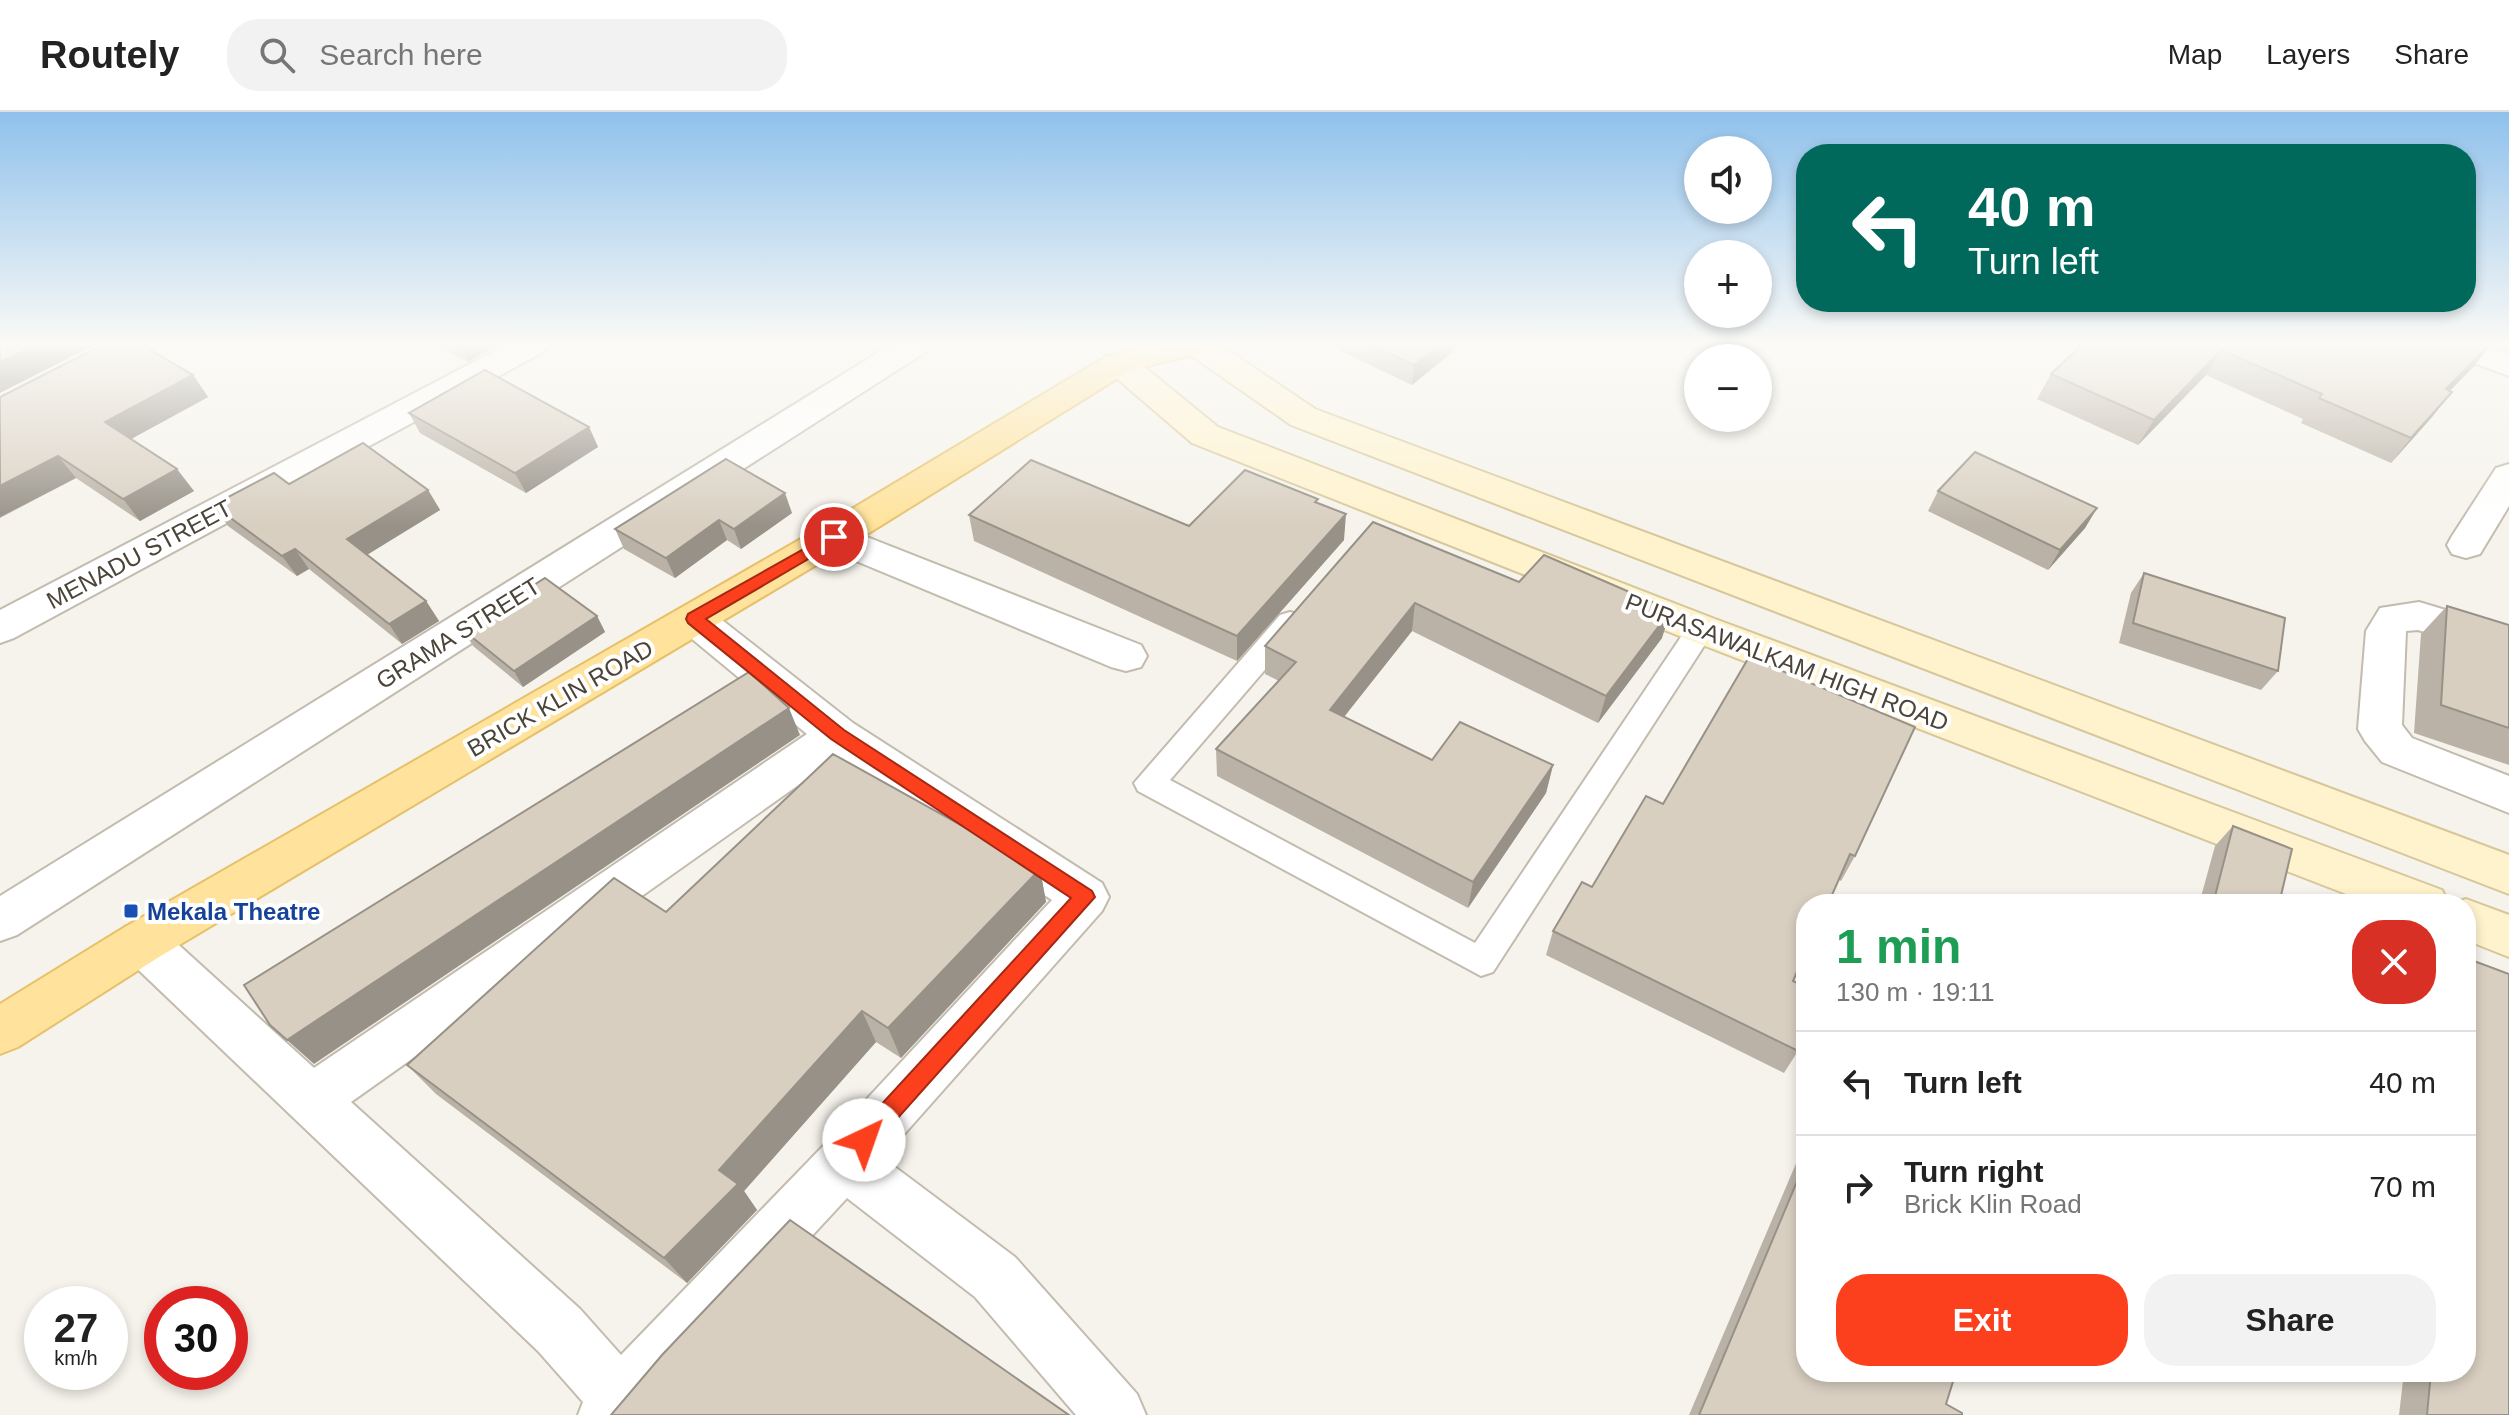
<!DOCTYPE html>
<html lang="en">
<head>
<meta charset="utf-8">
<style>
  body { margin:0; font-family:Arial,sans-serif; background:#f2f2f2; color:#222; height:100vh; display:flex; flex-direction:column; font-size:30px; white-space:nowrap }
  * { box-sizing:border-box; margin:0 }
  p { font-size:26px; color:#767676 }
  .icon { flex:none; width:44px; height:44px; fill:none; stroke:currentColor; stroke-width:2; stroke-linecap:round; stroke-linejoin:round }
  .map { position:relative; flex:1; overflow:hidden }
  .details { position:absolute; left:1796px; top:782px; width:680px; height:488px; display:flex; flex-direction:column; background:#fff; border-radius:32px; box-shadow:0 4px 12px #0003 }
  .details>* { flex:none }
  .top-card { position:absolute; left:1796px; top:32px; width:680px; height:168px; border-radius:32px; box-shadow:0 4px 12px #0003; background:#00695c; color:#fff; overflow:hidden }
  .controls { position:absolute; left:1684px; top:24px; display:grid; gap:16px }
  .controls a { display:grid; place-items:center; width:88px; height:88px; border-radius:50%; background:#fff; box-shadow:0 4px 12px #0003; font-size:40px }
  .speed { position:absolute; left:24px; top:1174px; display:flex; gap:16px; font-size:40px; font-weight:700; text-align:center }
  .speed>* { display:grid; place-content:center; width:104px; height:104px; border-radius:50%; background:#fff; box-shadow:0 4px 12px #0003; line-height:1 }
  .speed small { font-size:20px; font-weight:400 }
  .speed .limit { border:12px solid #d22; background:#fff; color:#111 }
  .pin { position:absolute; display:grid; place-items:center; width:68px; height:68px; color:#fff; margin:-34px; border:4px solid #fff; border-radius:50%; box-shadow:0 2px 8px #0007 }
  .me { position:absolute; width:88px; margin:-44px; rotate:42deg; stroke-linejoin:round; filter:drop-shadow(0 0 6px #0008) }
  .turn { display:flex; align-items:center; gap:28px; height:168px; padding:0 40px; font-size:36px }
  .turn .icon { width:104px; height:104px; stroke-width:2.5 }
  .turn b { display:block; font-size:56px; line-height:68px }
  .round { display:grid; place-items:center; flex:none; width:84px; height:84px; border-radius:32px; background:#f2f2f2 }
  .overview { display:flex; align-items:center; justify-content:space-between; height:136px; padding:0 40px }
  h1 { font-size:48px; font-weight:700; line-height:60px; color:#1e9e55 }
  .action { display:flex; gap:16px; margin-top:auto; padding:16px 40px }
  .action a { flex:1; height:92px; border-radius:32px; background:#fc3f1d; color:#fff; font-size:32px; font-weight:700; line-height:92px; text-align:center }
  .action a+a { background:#f2f2f2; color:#222 }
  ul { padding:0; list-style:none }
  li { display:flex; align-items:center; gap:24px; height:104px; padding:0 40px; border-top:2px solid #e0e0e0 }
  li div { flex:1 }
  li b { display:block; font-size:30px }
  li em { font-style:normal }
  header { display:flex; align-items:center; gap:48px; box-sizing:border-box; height:112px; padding:0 40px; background:#fff; border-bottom:2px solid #e0e0e0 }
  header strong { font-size:38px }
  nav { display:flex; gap:44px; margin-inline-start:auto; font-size:28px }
  .search { width:560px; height:72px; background:#f2f2f2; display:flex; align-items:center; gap:20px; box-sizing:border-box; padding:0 28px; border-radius:32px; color:#767676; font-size:30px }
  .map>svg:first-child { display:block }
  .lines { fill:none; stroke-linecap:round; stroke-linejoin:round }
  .service-casing { stroke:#c2bbae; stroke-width:4 }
  .minor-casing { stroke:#c2bbae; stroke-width:4 }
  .secondary-casing { stroke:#d6c79b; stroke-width:4 }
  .primary-casing { stroke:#e6c16a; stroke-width:4 }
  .service { fill:#fff; fill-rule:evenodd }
  .minor { fill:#fff; fill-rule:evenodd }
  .secondary { fill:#fff3cd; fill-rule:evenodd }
  .primary { fill:#ffe39c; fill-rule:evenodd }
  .wall { fill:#bab2a6 }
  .shaded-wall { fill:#979187 }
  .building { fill:#d8cfc1; stroke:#979187; stroke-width:2 }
  .route { fill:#fc3f1d; stroke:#a42913; stroke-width:2 }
  .transit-dot { fill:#1a4fb4; stroke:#fff; stroke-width:3 }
  .labels { text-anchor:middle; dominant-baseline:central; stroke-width:8; stroke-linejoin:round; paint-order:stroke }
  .street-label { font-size:24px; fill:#4b4439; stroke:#fff }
  .transit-label { font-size:24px; font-weight:bold; fill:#164399; stroke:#fff; text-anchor:start }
</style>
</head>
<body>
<header>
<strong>Routely</strong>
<div class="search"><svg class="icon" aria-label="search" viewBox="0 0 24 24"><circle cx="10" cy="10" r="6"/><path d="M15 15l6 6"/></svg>Search here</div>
<nav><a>Map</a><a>Layers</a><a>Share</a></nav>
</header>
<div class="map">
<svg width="2509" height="1303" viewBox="0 0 2509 1303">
  <rect width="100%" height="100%" fill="#f6f3ec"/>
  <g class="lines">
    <defs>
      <path id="service" d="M1290,500L1300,503L1304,510L1300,517L1170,668L1475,831L1691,510L1701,507L1711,510L1715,517L1493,860L1481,864L1138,679L1134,671L1280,503Z"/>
      <g id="minor">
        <path d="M508,232H550L545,239L14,526L0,531V498Z"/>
        <path d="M892,232H932L927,239L17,823L0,829V784Z"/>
        <path d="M2437,232H2483L2509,242V264L2442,239Z"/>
        <path d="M2509,352V394L2480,442L2466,446L2452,442L2447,433L2452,424L2496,356Z"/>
        <path d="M834,412L1141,533L1147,544L1141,555L1126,559L1111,555L820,434L815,425L820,416Z"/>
        <path d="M2419,490L2509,517V547L2418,518L2406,519L2402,613L2412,626L2509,664V701L2382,650L2365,629L2358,617L2366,519L2380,496Z"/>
        <path d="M694,493L708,497L853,611L1102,771L1109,785L1102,799L883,1046L1015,1145L1137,1282L1146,1303H1076L975,1185L847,1086L646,1303H578L583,1290L538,1239L125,845L118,830L125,815L142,809L159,815L314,956L807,622L680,517L674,507L680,497ZM838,645L1052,788L825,1032L621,1243L580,1197L351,990Z"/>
      </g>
      <g id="secondary">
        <path d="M1180,232H1219L1315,297L2509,743V782L1291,313L1185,239Z"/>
        <path d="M1119,241L1131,244L1218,315L1715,507L2442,778L2449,792H2372L1687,527L1192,331L1107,258L1102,251L1107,244Z"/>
        <path d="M2466,787L2509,803V845L2466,828V792H2451Z"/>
      </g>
      <path id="primary" d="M1156,232H1214L1209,239L1131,258L848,434L159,845L18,935L0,942V892L125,815L820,416L1107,244Z"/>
    </defs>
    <use href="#service" class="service-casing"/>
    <use href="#minor" class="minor-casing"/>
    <use href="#secondary" class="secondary-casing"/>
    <use href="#primary" class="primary-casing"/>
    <use href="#service" class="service"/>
    <use href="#minor" class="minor"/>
    <use href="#secondary" class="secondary"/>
    <use href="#primary" class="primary"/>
  </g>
  <g class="wall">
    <path d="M434,232H499L468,250Z"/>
    <path d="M1330,232H1462L1412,273L1330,234Z"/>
    <path d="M2083,232H2491L2474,254L2450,279L2432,305L2391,351L2301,311L2303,307L2206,263L2138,333L2037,287L2051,262Z"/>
    <path d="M193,263L208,285L131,327L194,379L140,409L76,366L0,406V285Z"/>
    <path d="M409,301L589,315L598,335L526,381L420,321Z"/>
    <path d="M289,372L428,378L440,398L367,443L426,489L439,509L402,532L309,457L297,464L228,414L213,393Z"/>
    <path d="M1938,379L2097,396L2085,416L2048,458L1928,399Z"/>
    <path d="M1318,391L1344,428L1237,549L974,429L969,403L1189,414Z"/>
    <path d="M792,401L741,437L727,428L675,466L624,437L615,417Z"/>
    <path d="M1373,410L1519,470L1662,526L1598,611L1412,519L1344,605L1432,648L1553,653L1546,681L1468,796L1217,664L1216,637L1279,569L1265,562V534Z"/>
    <path d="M2144,461L2278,559L2261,578L2119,531L2131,481Z"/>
    <path d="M2447,494L2509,513V653L2414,621L2421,522Z"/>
    <path d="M597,504L605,520L523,575L473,534L463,518Z"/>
    <path d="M1749,545L1855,744L1841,769L1839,768L1793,869L1798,939L1784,961L1546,843L1553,819L1592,775L1663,692Z"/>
    <path d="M2233,714L2279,792H2199L2215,734Z"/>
    <path d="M1040,757L1046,790L901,946L876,930L744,1079L757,1098L687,1171L436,982L407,953L666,800Z"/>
    <path d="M1806,1028V1260L1962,1303H1689Z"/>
    <path d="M2404,1260H2466L2509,1303H2399Z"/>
  </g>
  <g class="shaded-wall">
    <path d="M37,232H96L0,281V250Z"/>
    <path d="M459,232H499L468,250Z"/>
    <path d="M1440,232H1462L1412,273L1414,253Z"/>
    <path d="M2491,232L2474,254L2426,303L2446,277Z"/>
    <path d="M2221,238L2206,263L2138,333L2154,308Z"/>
    <path d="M193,263L208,285L122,332L105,310Z"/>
    <path d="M2452,280L2432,305L2391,351L2411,326Z"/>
    <path d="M589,315L598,335L526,381L515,361Z"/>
    <path d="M58,344L76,366L0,405V374Z"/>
    <path d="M177,357L194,379L140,409L123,387Z"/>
    <path d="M428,378L440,398L360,447L347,427Z"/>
    <path d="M785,381L792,401L741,437L734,417Z"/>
    <path d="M2097,396L2085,416L2048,458L2060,438Z"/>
    <path d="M1346,402L1344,428L1237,549V524Z"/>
    <path d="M719,408L727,428L675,466L666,446Z"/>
    <path d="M295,437L309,457L297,464L282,444Z"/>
    <path d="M426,489L439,509L402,532L389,512Z"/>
    <path d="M1415,491L1412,519L1328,625L1330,598Z"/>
    <path d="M1671,498L1662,526L1598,611L1606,584Z"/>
    <path d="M597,504L605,520L523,575L514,559Z"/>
    <path d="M789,596L800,623L314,952L287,928Z"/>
    <path d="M1553,653L1546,681L1468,796L1473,770Z"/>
    <path d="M1040,757L1046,790L901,946L888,916Z"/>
    <path d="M862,899L876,930L744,1079L757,1098L687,1171L664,1146L719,1058Z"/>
  </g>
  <g class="building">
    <path d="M0,232H37L0,250Z"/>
    <path d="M104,232H140L193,263L105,310L177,357L123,387L58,344L0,374V285Z"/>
    <path d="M1369,232H1440L1414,253Z"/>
    <path d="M2083,232H2490L2446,277L2452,280L2411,326L2319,286L2322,282L2221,238L2154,308L2051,262Z"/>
    <path d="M485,258L589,315L515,361L409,301Z"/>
    <path d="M363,331L428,378L347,427L426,489L389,512L295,437L282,444L213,393L274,361L289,372Z"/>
    <path d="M1975,340L2097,396L2060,438L1938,379Z"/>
    <path d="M726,347L785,381L734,417L719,408L666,446L615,417Z"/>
    <path d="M1031,348L1189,414L1245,358L1318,387L1315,390L1346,402L1237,524L969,403Z"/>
    <path d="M1373,410L1519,470L1544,443L1671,498L1606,584L1415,491L1330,598L1432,648L1460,610L1553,653L1473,770L1216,637L1296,550L1265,534Z"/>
    <path d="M2144,461L2285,506L2278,559L2133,511Z"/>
    <path d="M545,466L597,504L514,559L463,518Z"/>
    <path d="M2447,494L2509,513V616L2441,593Z"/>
    <path d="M1749,545L1915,615L1855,744L1850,742L1828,792H1806V839L1793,869L1806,875V920L1798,939L1553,819L1582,770L1592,775L1646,684L1663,692Z"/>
    <path d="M749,560L789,596L287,928L270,913L244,873Z"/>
    <path d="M833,642L1040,757L888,916L862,899L719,1058L738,1072L664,1146L407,953L614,766L666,800Z"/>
    <path d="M2233,714L2292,737L2279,792H2213Z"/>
    <path d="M2466,846L2509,862V1303H2427L2431,1260H2466Z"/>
    <path d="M1806,1048V1260H1956L1946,1292L1962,1301V1303H1699Z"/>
    <path d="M790,1108L1069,1303H611L662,1243Z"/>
  </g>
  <linearGradient id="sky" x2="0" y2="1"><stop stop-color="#8fc1ec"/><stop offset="0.56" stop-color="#fbfaf6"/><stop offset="1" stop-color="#fbfaf6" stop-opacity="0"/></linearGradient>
  <rect width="2509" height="414" fill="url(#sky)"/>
  <path class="route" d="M834,420L842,425L839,429L706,507L844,618L1092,779L1095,785L872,1035L864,1038L856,1035L853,1028L856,1020L1071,786L831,627L688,511L686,507L688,502Z"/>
  <rect class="transit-dot" x="123" y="791" width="16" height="16" rx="4"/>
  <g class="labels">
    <g class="street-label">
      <text transform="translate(139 442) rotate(-28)">MENADU STREET</text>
      <text transform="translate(458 521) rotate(-32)">GRAMA STREET</text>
      <text transform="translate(1787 550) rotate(21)">PURASAWALKAM HIGH ROAD</text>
      <text transform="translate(560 586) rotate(-30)">BRICK KLIN ROAD</text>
    </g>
    <g class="transit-label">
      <text x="147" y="799">Mekala Theatre</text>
    </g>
  </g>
</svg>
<div class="controls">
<a><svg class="icon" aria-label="sound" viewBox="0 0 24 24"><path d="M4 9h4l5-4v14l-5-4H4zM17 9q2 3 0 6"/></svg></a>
<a>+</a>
<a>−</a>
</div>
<div class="speed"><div>27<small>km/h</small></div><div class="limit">30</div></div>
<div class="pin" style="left:834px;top:425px;background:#d93025"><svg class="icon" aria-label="arrive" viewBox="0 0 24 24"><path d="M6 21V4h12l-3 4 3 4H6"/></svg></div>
<svg class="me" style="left:864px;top:1028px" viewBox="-20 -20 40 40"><circle r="19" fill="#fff"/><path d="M0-13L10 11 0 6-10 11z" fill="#fc3f1d"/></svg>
<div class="top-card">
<div class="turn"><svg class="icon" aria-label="left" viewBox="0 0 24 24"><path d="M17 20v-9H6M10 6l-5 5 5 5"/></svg><div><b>40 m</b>Turn left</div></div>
</div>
<section class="details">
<div class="overview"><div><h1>1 min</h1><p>130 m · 19:11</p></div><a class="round" style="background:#d93025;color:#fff"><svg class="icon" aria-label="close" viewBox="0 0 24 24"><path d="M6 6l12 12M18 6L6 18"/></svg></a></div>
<ul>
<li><svg class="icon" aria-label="left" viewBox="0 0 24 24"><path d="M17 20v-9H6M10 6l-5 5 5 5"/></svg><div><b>Turn left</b></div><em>40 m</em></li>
<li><svg class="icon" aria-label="right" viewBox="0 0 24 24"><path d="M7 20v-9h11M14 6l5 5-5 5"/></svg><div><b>Turn right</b><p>Brick Klin Road</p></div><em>70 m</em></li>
</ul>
<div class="action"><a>Exit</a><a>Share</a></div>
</section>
</div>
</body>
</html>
